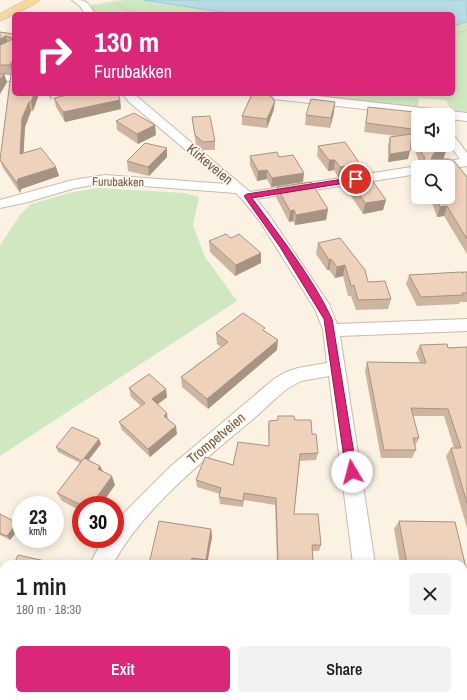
<!DOCTYPE html>
<html lang="en">
<head>
<meta charset="utf-8">
<style>
  body { margin:0; font-family:"Archivo Narrow",sans-serif; background:#f2f2f2; color:#202124; height:100vh; display:flex; flex-direction:column; font-size:15px; white-space:nowrap }
  * { box-sizing:border-box; margin:0 }
  p { font-size:13px; color:#757577 }
  .icon { flex:none; width:22px; height:22px; fill:none; stroke:currentColor; stroke-width:2; stroke-linecap:round; stroke-linejoin:round }
  .map { position:relative; flex:1; overflow:hidden }
  .panel { position:absolute; left:0px; top:560px; width:467px; height:140px; display:flex; flex-direction:column; background:#fff; border-radius:12px 12px 0 0; box-shadow:0 2px 10px #0003 }
  .panel>* { flex:none }
  .banner { position:absolute; left:12px; top:12px; width:443px; height:84px; border-radius:6px; box-shadow:0 2px 10px #0003; background:#db2777; color:#fff; overflow:hidden }
  .fabs { position:absolute; left:411px; top:108px; display:grid; gap:8px }
  .fabs a { display:grid; place-items:center; width:44px; height:44px; border-radius:6px; background:#fff; box-shadow:0 2px 10px #0003; font-size:20px }
  .speed { position:absolute; left:12px; top:496px; display:flex; gap:8px; font-size:20px; font-weight:700; text-align:center }
  .speed>* { display:grid; place-content:center; width:52px; height:52px; border-radius:50%; background:#fff; box-shadow:0 2px 10px #0003; line-height:1 }
  .speed small { font-size:10px; font-weight:400 }
  .speed .limit { border:6px solid #d22; background:#fff; color:#111 }
  .pin { position:absolute; display:grid; place-items:center; width:34px; height:34px; color:#fff; margin:-17px; border:2px solid #fff; border-radius:50%; box-shadow:0 1px 4px #0007 }
  .me { position:absolute; width:44px; margin:-22px; rotate:352deg; stroke-linejoin:round; filter:drop-shadow(0 0 3px #0008) }
  .turn { display:flex; align-items:center; gap:14px; height:84px; padding:0 16px; font-size:18px }
  .turn .icon { width:52px; height:52px; stroke-width:2.5 }
  .turn b { display:block; font-size:28px; line-height:34px }
  .round { display:grid; place-items:center; flex:none; width:42px; height:42px; border-radius:6px; background:#f2f2f2 }
  .head { display:flex; align-items:center; justify-content:space-between; height:68px; padding:0 16px }
  h1 { font-size:24px; font-weight:600; line-height:30px }
  .cta { display:flex; gap:8px; margin-top:auto; padding:8px 16px }
  .cta a { flex:1; height:46px; border-radius:6px; background:#db2777; color:#fff; font-size:16px; font-weight:600; line-height:46px; text-align:center }
  .cta a+a { background:#f2f2f2; color:#202124 }
  .map>svg:first-child { display:block }
  .green { fill:#d0e8c2 }
  .water { fill:#b8dce4; stroke:#9fcbd5 }
  .lines { fill:none; stroke-linecap:round; stroke-linejoin:round }
  .minor-casing { stroke:#ccbaaa; stroke-width:2 }
  .tertiary-casing { stroke:#ccbaaa; stroke-width:2 }
  .primary-casing { stroke:#d8d1cc; stroke-width:2 }
  .path-far1 { stroke:#d4b59f; stroke-width:1.5; stroke-dasharray:0.5 1.5; stroke-linecap:butt }
  .path { stroke:#d4b59f; stroke-width:3.5; stroke-dasharray:1.5 4; stroke-linecap:butt }
  .minor { fill:#fff; fill-rule:evenodd }
  .tertiary { fill:#fff; fill-rule:evenodd }
  .primary { fill:#f8d99d; fill-rule:evenodd }
  .wall { fill:#ceb5a1 }
  .shaded-wall { fill:#a79383 }
  .building { fill:#efd2bb; stroke:#a79383 }
  .route { fill:#db2777; stroke:#8e194d }
  .labels { text-anchor:middle; dominant-baseline:central; stroke-width:3; stroke-linejoin:round; paint-order:stroke }
  .far-street-label { font-size:12px; fill:#72594a; stroke:#fef6e9 }
  .street-label { font-size:14px; fill:#72594a; stroke:#fef6e9 }
</style>
</head>
<body>
<div class="map">
<svg width="467" height="700" viewBox="0 0 467 700">
  <rect width="100%" height="100%" fill="#fbf2e3"/>
  <g class="green">
    <path d="M123,0H144L234,14H96L91,5Z"/>
    <path d="M467,22V112L451,110L446,100L419,98L417,108L298,94H453V26Z"/>
    <path d="M98,188L185,193L199,197L193,225L205,257L237,301L0,456V245L20,215L31,204L73,192Z"/>
  </g>
  <path class="water" d="M144,0H467V22L453,26V14H234Z"/>
  <g class="lines">
    <defs>
      <g id="minor">
        <rect x="0" y="75" width="14" height="6"/>
        <path d="M123,94H134L250,192L418,166L421,167H418V174L256,199L269,215L329,304L337,324L467,319V331L340,336L375,564H353L329,376L301,381L287,389C274,399 264,410 252,420C203,461 144,507 113,564H90L103,539H115V522L171,466L274,379L286,372L298,368L327,363L323,330L315,309L259,220L242,199L236,193L105,183L75,188L28,202L0,208V200L73,180L105,175L226,184L129,102Z"/>
        <path d="M448,132L452,133L467,153V166L448,169V167H429L431,164L460,159L448,143Z"/>
        <path d="M44,696H70L69,700H43Z"/>
        <rect x="369" y="696" width="26" height="4"/>
      </g>
      <g id="tertiary">
        <path d="M72,0C87,0 87,1 95,14H85L80,6Z"/>
        <path d="M259,94H299L467,113V121L448,119V115H418L265,98L260,97Z"/>
      </g>
      <path id="primary" d="M26,0H39L38,2L0,21V14Z"/>
    </defs>
    <use href="#minor" class="minor-casing"/>
    <use href="#tertiary" class="tertiary-casing"/>
    <use href="#primary" class="primary-casing"/>
    <g class="path-far1">
      <path d="M114,0V2L125,9L139,14"/>
      <path d="M453,34L467,30"/>
      <path d="M230,94L251,96"/>
    </g>
    <path class="path" d="M0,676L4,677"/>
    <use href="#minor" class="minor"/>
    <use href="#tertiary" class="tertiary"/>
    <use href="#primary" class="primary"/>
  </g>
  <g class="wall">
    <path d="M0,32L14,34V94H39L33,111H31L25,127L23,153L56,167L59,176L21,189L20,193L3,168L0,160L11,74H4L7,82L0,94Z"/>
    <path d="M48,94H52L51,100Z"/>
    <path d="M54,98L120,100L121,109L65,122L56,107Z"/>
    <path d="M272,98L274,99V109L267,128L242,125V116Z"/>
    <path d="M368,107L412,129L411,134L408,159L388,162V145L390,137L396,136L364,132Z"/>
    <path d="M334,112L330,128L305,125L306,115Z"/>
    <path d="M192,117L215,141V150H203L196,144L193,126Z"/>
    <path d="M116,121L155,125L156,135L138,144L117,130Z"/>
    <path d="M416,136H418V145H440L446,151L443,159L450,161L467,177V254L444,216L437,217L430,197H448V167H421L422,166L420,165L413,145Z"/>
    <path d="M318,146L360,164L358,174L338,177L334,170L328,171L317,156Z"/>
    <path d="M250,156L279,157L303,182L271,187L267,179L257,181L250,165Z"/>
    <path d="M167,157L149,176L128,171L127,161Z"/>
    <path d="M347,176L386,200L383,210L363,214L345,187Z"/>
    <path d="M277,187L328,209L326,220L295,225L293,221L289,222L276,197Z"/>
    <path d="M231,238L261,253V263L235,276L210,252L209,241Z"/>
    <path d="M318,243L391,299L388,309L356,310L351,296H348L343,276L335,278L329,270H327L316,254Z"/>
    <path d="M462,272H467V302H460L459,304L417,306L406,284L409,275L461,273Z"/>
    <path d="M265,331L277,350L208,409L182,387L181,377L221,347L217,344L216,333Z"/>
    <path d="M420,345L448,348L467,347V528L446,456L451,448H454L444,416H413L419,438L415,446L416,450L412,458H381L365,371L367,362L420,363L416,353Z"/>
    <path d="M129,388L167,397L157,405L168,419L177,434L150,457L122,430L119,422L141,406L131,397Z"/>
    <path d="M278,416L295,420L312,434L318,453L316,460L300,461L294,514L321,545L319,551H313V564H277L275,505L244,500L243,507L220,504L219,497L220,494L197,487L196,480L233,465L269,446L268,428L269,421L278,420Z"/>
    <path d="M101,444L89,460L100,466L103,471L115,485L101,505H81V511L62,501L57,493L80,463L58,452L56,447Z"/>
    <path d="M0,514L20,527L10,540L0,535Z"/>
    <path d="M399,521L455,522L466,568L463,572V564H400L394,529Z"/>
    <path d="M211,529L212,537L207,564H149Z"/>
    <path d="M4,594V614L0,611V603Z"/>
    <path d="M291,696H337V700H292Z"/>
    <path d="M425,696H463L467,700H425Z"/>
  </g>
  <g class="shaded-wall">
    <path d="M6,36L8,45L0,48V39Z"/>
    <path d="M13,60L14,71L12,74L10,65Z"/>
    <path d="M4,74L7,82L0,94V80Z"/>
    <path d="M34,94H39L33,111L31,102Z"/>
    <path d="M274,99V103L275,101L274,109L267,128V119Z"/>
    <path d="M120,100L121,109L65,122L63,112Z"/>
    <path d="M29,102L31,111L25,127L23,164L20,154L22,118Z"/>
    <path d="M335,102L334,112L330,128L331,118Z"/>
    <path d="M155,125L156,135L138,144L137,134Z"/>
    <path d="M167,148V157L149,176L148,167Z"/>
    <path d="M410,151L408,159L388,162L390,154Z"/>
    <path d="M446,151L443,160L431,159L434,153Z"/>
    <path d="M329,160H335L334,170L328,171Z"/>
    <path d="M360,164L358,174L338,177L340,167Z"/>
    <path d="M56,167L59,176L21,189L20,193L17,183L18,179Z"/>
    <path d="M267,170V179L257,181L258,171Z"/>
    <path d="M304,173L303,182L271,187L272,178Z"/>
    <path d="M386,200L383,210L363,214L365,203Z"/>
    <path d="M447,206L444,216L437,217L440,207Z"/>
    <path d="M328,209L326,220L295,225L296,215Z"/>
    <path d="M294,210L293,221L289,222L290,211Z"/>
    <path d="M261,253V263L235,276L236,265Z"/>
    <path d="M331,259L329,270H327L329,260Z"/>
    <path d="M345,265L343,276L335,278L337,267Z"/>
    <path d="M278,340L277,350L208,409L207,399Z"/>
    <path d="M166,389L167,397L153,408L152,399Z"/>
    <path d="M167,413L168,422L164,416Z"/>
    <path d="M176,426L177,434L150,457L148,449Z"/>
    <path d="M99,439L101,444L84,465L82,461Z"/>
    <path d="M100,466L104,474L98,469Z"/>
    <path d="M112,476L115,485L101,505H91Z"/>
    <path d="M17,523L20,527L10,540L7,536Z"/>
    <path d="M211,529L212,537L207,564H206V560Z"/>
    <path d="M192,558L193,564H191Z"/>
    <path d="M167,696H168L169,699V700H166Z"/>
  </g>
  <g class="building">
    <path d="M0,32L14,34V94H34L31,102H29L22,118L20,154L41,148L56,167L18,179L17,183L0,160L11,74L13,72V60L10,65H0V45L11,40L12,38L6,36L0,39Z"/>
    <path d="M0,74H4L0,80Z"/>
    <path d="M72,94H118L120,100L63,112L54,98Z"/>
    <path d="M252,94L272,96V98L274,99L273,100L275,101L267,119L242,116Z"/>
    <path d="M311,99L335,102L331,118L306,115Z"/>
    <path d="M368,107L414,112L412,129L366,123Z"/>
    <path d="M134,113L155,125L137,134L116,121Z"/>
    <path d="M210,116L215,141L203,142L195,135L192,117Z"/>
    <path d="M412,134L410,151L390,154V137Z"/>
    <path d="M416,136H418V142Z"/>
    <path d="M345,142L360,164L340,167L335,160H329L318,146Z"/>
    <path d="M145,143L167,148L148,167L127,161Z"/>
    <path d="M419,145H440L446,151L434,153L431,159H450V161H454L467,177V239L447,206L440,207L436,197H448V167H426L424,159L425,157L423,156Z"/>
    <path d="M277,152L279,157L293,155L304,173L272,178L267,170L258,171L250,156Z"/>
    <path d="M367,173L386,200L365,203L347,176Z"/>
    <path d="M311,182L328,209L296,215L294,210L290,211L277,187Z"/>
    <path d="M226,234L231,238L239,234L261,253L236,265L209,241Z"/>
    <path d="M340,238L365,270L368,282L385,281L391,299L358,300L354,285L351,286L345,265L337,267L331,259L329,260L318,243Z"/>
    <path d="M461,272L463,274L462,272H467V293H462L463,295L421,297L409,275Z"/>
    <path d="M243,313L265,328L263,330L278,340L207,399L181,377L228,342L216,333Z"/>
    <path d="M447,344L448,348L467,347V503L451,448H461L448,409L411,408L419,438H413L416,450H384L367,362L426,363L420,345Z"/>
    <path d="M149,374L166,389L152,399L167,413L164,416L176,426L148,449L119,422L145,403L129,388Z"/>
    <path d="M278,416H294L295,420H311L312,434H316L318,453L300,454L294,514H318L321,545H312L313,561H278L276,498L244,493L243,501L219,497L221,488L196,480L205,457L233,465L238,442L269,446V421L278,420Z"/>
    <path d="M72,427L99,439L82,461L56,447Z"/>
    <path d="M84,458L100,466L98,469L112,476L91,505H81L57,493Z"/>
    <path d="M0,514L17,523L7,536L0,533Z"/>
    <path d="M159,521L211,529L206,560L192,558L191,564H149Z"/>
    <path d="M399,521L455,522L466,568H463V564H407Z"/>
    <path d="M18,555L54,563V564H14Z"/>
    <path d="M4,594V610L0,609V603Z"/>
    <path d="M463,663H467V700H433L432,696H463Z"/>
    <path d="M133,696H167L166,700H133Z"/>
    <path d="M293,696H337V700H294Z"/>
  </g>
  <path class="route" d="M356,177L359,179L358,181L252,198C279,235 313,278 332,319L357,472L356,475L352,477L348,475L346,472L324,319L280,247L244,196L247,194Z"/>
  <g class="labels">
    <g class="far-street-label">
      <text transform="translate(118 182) rotate(1)">Furubakken</text>
    </g>
    <g class="street-label">
      <text transform="translate(210 164) rotate(40)">Kirkeveien</text>
      <text transform="translate(216 438) rotate(-40)">Trompetveien</text>
    </g>
  </g>
</svg>
<div class="fabs">
<a><svg class="icon" aria-label="sound" viewBox="0 0 24 24"><path d="M4 9h4l5-4v14l-5-4H4zM17 9q2 3 0 6"/></svg></a>
<a><svg class="icon" aria-label="search" viewBox="0 0 24 24"><circle cx="10" cy="10" r="6"/><path d="M15 15l6 6"/></svg></a>
</div>
<div class="speed"><div>23<small>km/h</small></div><div class="limit">30</div></div>
<div class="pin" style="left:356px;top:179px;background:#d93025"><svg class="icon" aria-label="arrive" viewBox="0 0 24 24"><path d="M6 21V4h12l-3 4 3 4H6"/></svg></div>
<svg class="me" style="left:352px;top:472px" viewBox="-20 -20 40 40"><circle r="19" fill="#fff"/><path d="M0-13L10 11 0 6-10 11z" fill="#db2777"/></svg>
<div class="banner">
<div class="turn"><svg class="icon" aria-label="right" viewBox="0 0 24 24"><path d="M7 20v-9h11M14 6l5 5-5 5"/></svg><div><b>130 m</b>Furubakken</div></div>
</div>
<section class="panel">
<div class="head"><div><h1>1 min</h1><p>180 m · 18:30</p></div><a class="round"><svg class="icon" aria-label="close" viewBox="0 0 24 24"><path d="M6 6l12 12M18 6L6 18"/></svg></a></div>
<div class="cta"><a>Exit</a><a>Share</a></div>
</section>
</div>
</body>
</html>
